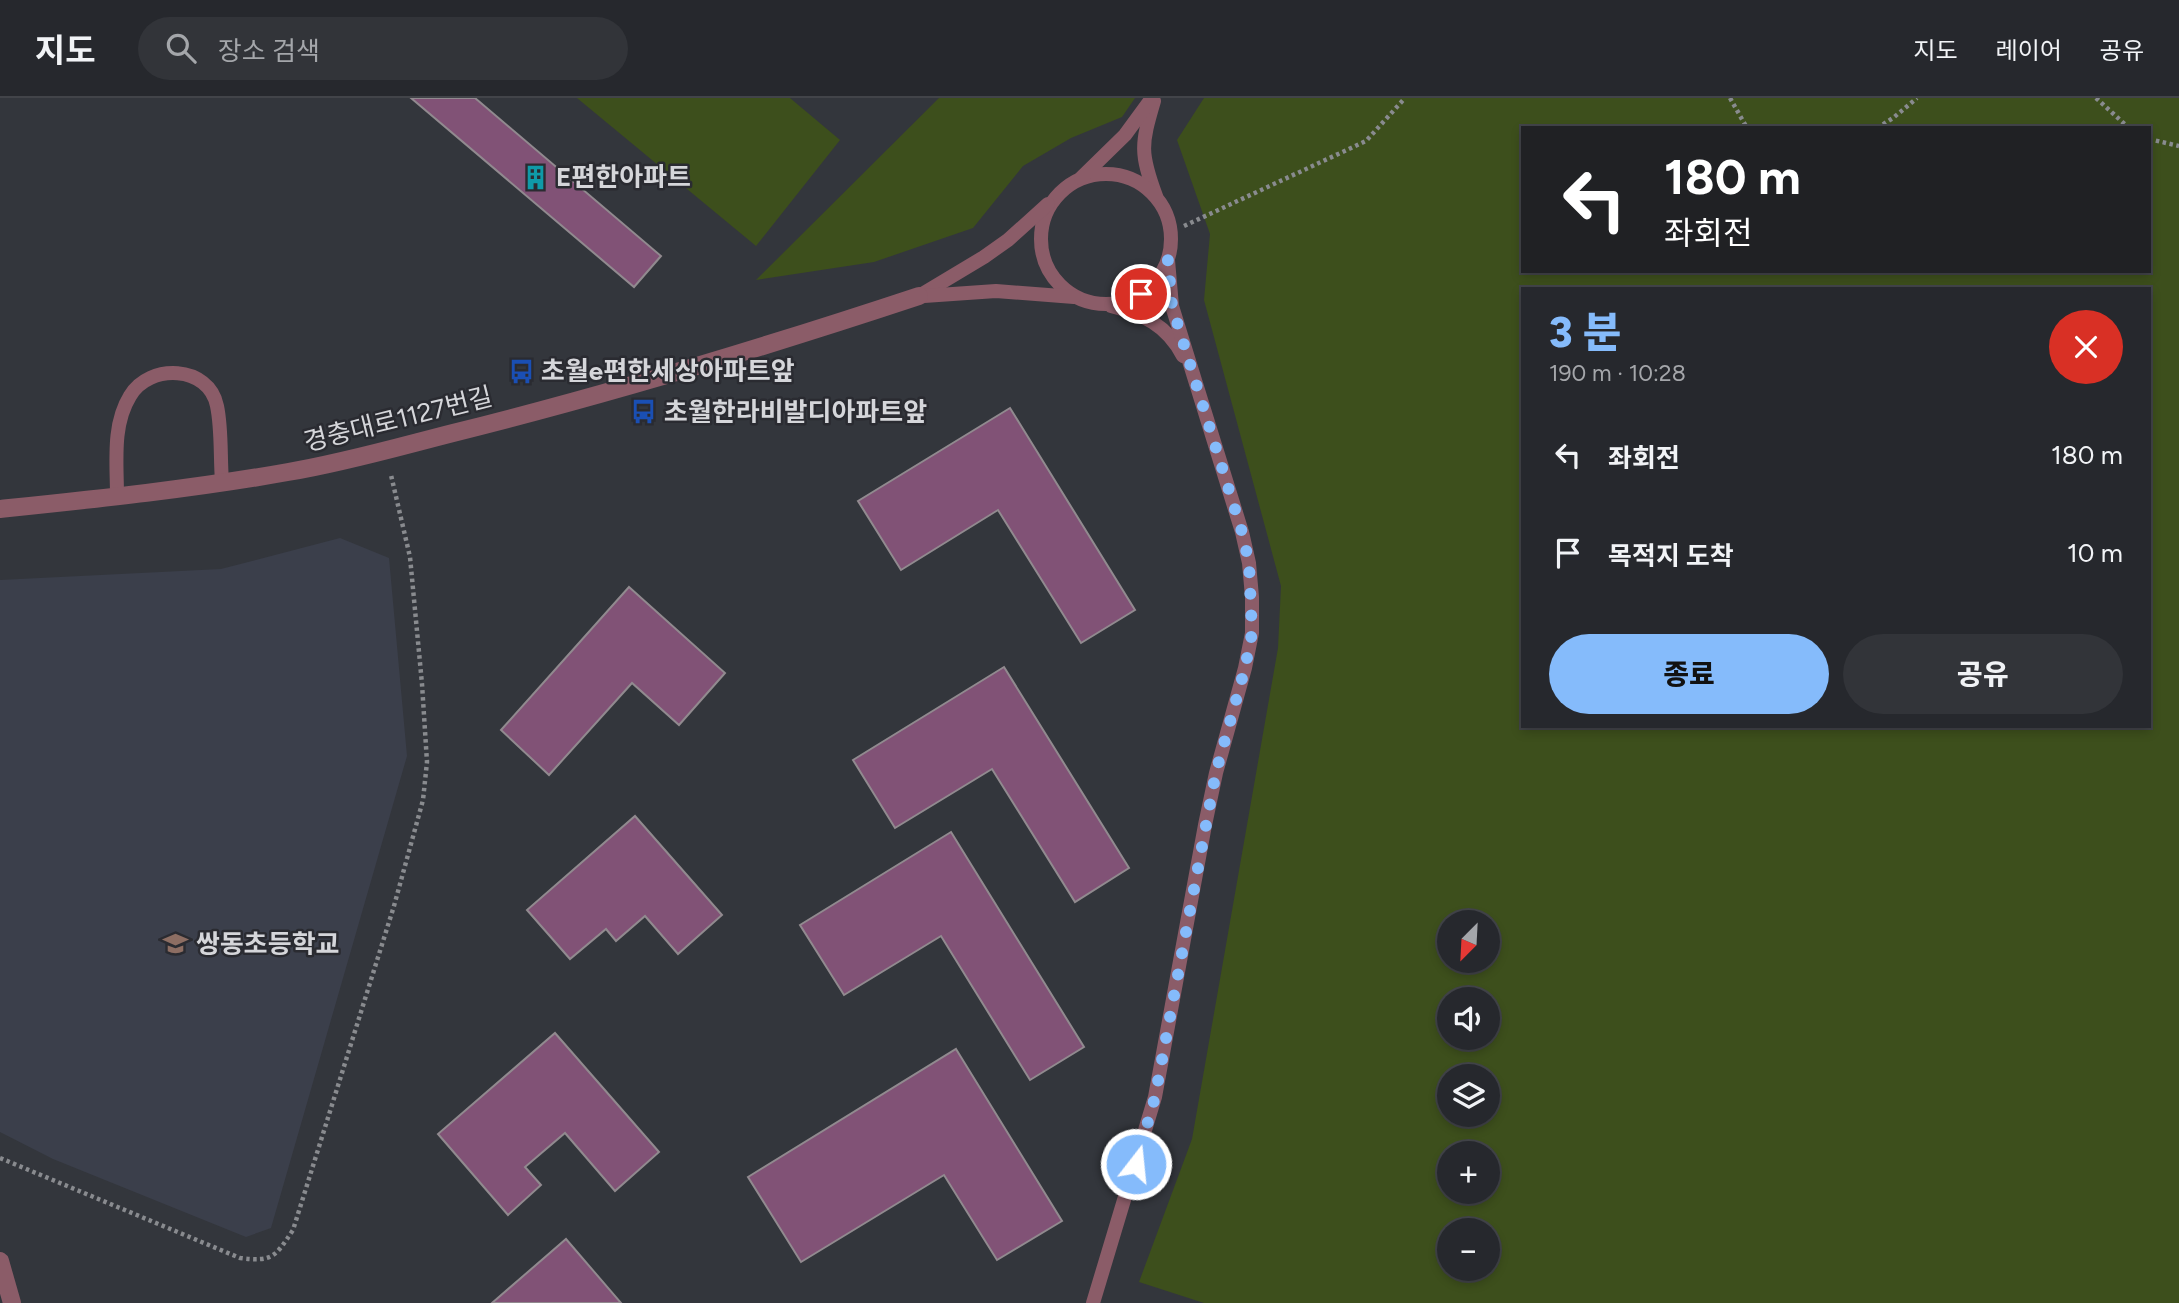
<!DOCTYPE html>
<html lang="ko">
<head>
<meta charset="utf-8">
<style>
  body { margin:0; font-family:Figtree,"Noto Sans KR",sans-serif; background:#323439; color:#f1f3f6; height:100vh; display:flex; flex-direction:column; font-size:26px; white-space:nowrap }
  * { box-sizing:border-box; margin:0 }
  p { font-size:23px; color:#a4a6aa }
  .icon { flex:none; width:38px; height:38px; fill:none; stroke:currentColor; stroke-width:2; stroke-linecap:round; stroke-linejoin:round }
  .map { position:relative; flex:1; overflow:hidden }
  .panel { position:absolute; left:1521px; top:189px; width:630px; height:441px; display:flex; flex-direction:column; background:#26282d; border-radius:0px; box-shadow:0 4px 10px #0003,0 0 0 2px #424449 }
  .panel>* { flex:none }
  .banner { position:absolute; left:1521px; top:28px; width:630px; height:147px; border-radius:0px; box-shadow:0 4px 10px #0003,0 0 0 2px #424449; background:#202124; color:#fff; overflow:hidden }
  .needle { width:46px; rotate:204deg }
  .tools { position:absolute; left:1437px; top:812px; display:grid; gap:14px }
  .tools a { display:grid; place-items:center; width:63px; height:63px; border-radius:50%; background:#26282d; box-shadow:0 4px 10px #0003,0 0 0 2px #424449; font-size:35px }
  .pin { position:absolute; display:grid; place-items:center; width:60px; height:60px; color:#fff; margin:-30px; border:4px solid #fff; border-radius:50%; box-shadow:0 2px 7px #0007 }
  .me { position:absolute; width:77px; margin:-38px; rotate:16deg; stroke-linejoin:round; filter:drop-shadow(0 0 5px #0008) }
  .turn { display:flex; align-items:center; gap:24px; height:147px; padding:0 28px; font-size:32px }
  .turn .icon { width:91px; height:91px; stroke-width:2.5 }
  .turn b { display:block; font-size:49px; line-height:60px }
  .round { display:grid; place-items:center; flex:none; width:74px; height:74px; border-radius:37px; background:#323439 }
  .overview { display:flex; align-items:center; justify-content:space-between; height:119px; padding:0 28px }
  h1 { font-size:42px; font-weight:800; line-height:52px; color:#85bbfb }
  .action { display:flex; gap:14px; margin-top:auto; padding:14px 28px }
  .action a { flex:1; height:80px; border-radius:42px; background:#85bbfb; color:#111; font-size:28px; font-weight:800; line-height:80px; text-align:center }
  .action a+a { background:#323439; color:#f1f3f6 }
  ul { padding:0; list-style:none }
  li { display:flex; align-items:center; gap:21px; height:98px; padding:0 28px }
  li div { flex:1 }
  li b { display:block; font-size:26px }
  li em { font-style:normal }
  header { display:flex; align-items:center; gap:42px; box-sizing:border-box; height:98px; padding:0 35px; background:#26282d; border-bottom:2px solid #424449 }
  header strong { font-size:33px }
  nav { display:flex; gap:38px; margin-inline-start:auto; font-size:24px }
  .search { width:490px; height:63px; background:#323439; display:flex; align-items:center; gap:18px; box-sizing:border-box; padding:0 24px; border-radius:38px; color:#a4a6aa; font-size:26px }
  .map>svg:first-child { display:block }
  .built { fill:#3b3f4b }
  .green { fill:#3d4f1c; fill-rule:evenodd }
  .building { fill:#815276; stroke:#918a8f; stroke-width:2 }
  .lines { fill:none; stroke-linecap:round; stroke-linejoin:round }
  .path { stroke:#898b8f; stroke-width:4.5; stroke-dasharray:3.5 3.5; stroke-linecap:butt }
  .lane { stroke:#8b5c68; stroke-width:14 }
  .street { stroke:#8b5c68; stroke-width:18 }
  .route { stroke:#85bbfb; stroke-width:12; stroke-dasharray:0 21.6 }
  .labels { text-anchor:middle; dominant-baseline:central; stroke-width:5; stroke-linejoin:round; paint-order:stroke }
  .poi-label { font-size:26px; font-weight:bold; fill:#d5d6da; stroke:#2a2b31; text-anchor:start }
  .street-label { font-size:26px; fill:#d5d6da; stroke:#2a2b31 }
</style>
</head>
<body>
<header>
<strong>지도</strong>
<div class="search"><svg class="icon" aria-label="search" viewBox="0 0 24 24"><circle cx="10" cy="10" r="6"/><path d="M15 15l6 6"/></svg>장소 검색</div>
<nav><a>지도</a><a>레이어</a><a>공유</a></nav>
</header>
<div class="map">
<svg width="2179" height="1205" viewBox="0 0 2179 1205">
  <rect width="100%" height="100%" fill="#33363c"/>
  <path class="built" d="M340,440L389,460L407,658L271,1130L246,1139L53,1061L0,1034V482L221,471Z"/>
  <g class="green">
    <path d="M577,0H790L840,42L756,148Z"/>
    <path d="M939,0H1135L1122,19L1071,40L1023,68L973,130L874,164L756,182Z"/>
    <path d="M1204,0H2179V1205H1204L1139,1184L1192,1041L1278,550L1281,488L1204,202L1210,136L1177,42ZM1522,30H2149V173H1522ZM1522,191H2149V628H1522ZM1449,824H1488V863H1449ZM1449,901H1488V940H1449ZM1449,978H1488V1017H1449ZM1449,1055H1488V1094H1449ZM1449,1132H1488V1171H1449Z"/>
  </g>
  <g class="building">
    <path d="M411,0H475L661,158L634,189Z"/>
    <path d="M1010,310L1135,512L1081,545L998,412L901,472L858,403Z"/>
    <path d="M629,489L725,575L679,627L632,585L549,677L501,632Z"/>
    <path d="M1004,569L1129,770L1075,804L992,671L895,730L853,662Z"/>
    <path d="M635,718L722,817L678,856L645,818L616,843L606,831L570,861L527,812Z"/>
    <path d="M951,734L1084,949L1030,982L941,838L844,897L800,827Z"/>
    <path d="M555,935L659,1054L615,1093L565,1035L525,1069L541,1087L508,1117L438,1036Z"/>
    <path d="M956,951L1062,1123L997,1162L944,1077L801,1164L748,1079Z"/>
    <path d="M566,1141L621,1205H492Z"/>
  </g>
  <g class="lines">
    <g class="path">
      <path d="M1730,0L1747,30"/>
      <path d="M2096,0L2129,30"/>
      <path d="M1877,30L1893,20L1917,0"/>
      <path d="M2149,41L2179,48"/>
      <path d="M1184,128L1366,43L1405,0"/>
      <path d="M0,1060L240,1160C273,1164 275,1159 293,1132L394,808L423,702L427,664L422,586L410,459L391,377"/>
    </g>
    <g class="lane">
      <path d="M1154,3C1141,47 1140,55 1156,98"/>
      <circle cx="1106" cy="141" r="65"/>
      <path d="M1081,80L1125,37L1152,0"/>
      <path d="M919,198L984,159L1008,142L1048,106"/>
      <path d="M924,198L996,193L1074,199"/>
      <path d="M1111,208C1143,216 1167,227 1183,258"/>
      <path d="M117,398C117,365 112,327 130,298C149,265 209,267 217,308C222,332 220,359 222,383"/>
      <path d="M1093,1205L1155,999L1205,727L1216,675L1245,570L1252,535V499L1249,465L1242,434L1172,208L1168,162"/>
    </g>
    <g class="street">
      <path d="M0,411C96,401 193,391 288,374C343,365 398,349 453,335C610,296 765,249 919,198"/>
      <path d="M0,1163L12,1205"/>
    </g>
  </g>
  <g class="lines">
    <path class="route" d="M1136,1066L1155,999L1216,674L1245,570L1252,535L1249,465L1242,434L1172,208L1168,162L1158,181L1141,196"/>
  </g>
  <defs>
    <symbol id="building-bare" viewBox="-9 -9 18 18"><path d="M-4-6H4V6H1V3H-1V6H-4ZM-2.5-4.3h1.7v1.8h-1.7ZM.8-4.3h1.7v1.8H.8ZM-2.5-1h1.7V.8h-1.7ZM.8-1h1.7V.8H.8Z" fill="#0f9aa8" stroke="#2a2b31" stroke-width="2.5" paint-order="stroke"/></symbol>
    <symbol id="bus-bare" viewBox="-9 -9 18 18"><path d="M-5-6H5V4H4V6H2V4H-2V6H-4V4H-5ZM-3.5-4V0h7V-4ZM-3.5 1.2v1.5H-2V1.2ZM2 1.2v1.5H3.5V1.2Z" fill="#1a4fb4" stroke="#2a2b31" stroke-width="2.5" paint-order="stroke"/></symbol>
    <symbol id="school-bare" viewBox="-9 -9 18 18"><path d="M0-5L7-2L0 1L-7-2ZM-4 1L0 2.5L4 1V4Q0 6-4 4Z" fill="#8d6e63" stroke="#2a2b31" stroke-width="2.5" paint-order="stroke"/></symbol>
  </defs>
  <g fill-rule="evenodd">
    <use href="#building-bare" x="518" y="62" width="35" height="35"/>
    <use href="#bus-bare" x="504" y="256" width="35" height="35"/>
    <use href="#bus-bare" x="626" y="296" width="35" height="35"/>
    <use href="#school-bare" x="158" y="828" width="35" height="35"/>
  </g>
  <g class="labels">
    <g class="poi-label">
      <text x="556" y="79">E편한아파트</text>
      <text x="541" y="273">초월e편한세상아파트앞</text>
      <text x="664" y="314">초월한라비발디아파트앞</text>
      <text x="196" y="846">쌍동초등학교</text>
    </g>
    <g class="street-label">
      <text transform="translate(398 321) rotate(-14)">경충대로1127번길</text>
    </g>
  </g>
</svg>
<div class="tools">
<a><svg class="needle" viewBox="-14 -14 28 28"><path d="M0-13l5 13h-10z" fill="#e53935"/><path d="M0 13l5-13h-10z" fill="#a4a6aa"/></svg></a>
<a><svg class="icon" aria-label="sound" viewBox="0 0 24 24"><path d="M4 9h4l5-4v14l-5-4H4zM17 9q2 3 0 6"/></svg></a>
<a><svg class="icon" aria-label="layers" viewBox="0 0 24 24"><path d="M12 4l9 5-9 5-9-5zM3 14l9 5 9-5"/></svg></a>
<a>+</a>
<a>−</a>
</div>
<div class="pin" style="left:1141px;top:196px;background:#d93025"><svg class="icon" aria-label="arrive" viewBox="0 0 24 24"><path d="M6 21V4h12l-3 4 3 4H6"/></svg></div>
<svg class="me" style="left:1136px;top:1066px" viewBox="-20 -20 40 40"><circle r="17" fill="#85bbfb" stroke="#fff" stroke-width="3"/><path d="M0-11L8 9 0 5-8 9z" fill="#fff"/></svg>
<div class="banner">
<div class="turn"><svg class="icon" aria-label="left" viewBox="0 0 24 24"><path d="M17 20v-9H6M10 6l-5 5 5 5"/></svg><div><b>180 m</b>좌회전</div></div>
</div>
<section class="panel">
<div class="overview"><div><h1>3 분</h1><p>190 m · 10:28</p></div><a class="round" style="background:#d93025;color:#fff"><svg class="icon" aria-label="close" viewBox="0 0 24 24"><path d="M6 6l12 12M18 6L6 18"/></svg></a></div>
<ul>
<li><svg class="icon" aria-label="left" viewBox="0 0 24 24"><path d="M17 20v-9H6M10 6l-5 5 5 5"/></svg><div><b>좌회전</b></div><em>180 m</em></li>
<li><svg class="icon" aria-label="arrive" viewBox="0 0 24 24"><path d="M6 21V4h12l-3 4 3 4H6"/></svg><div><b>목적지 도착</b></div><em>10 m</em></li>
</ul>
<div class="action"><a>종료</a><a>공유</a></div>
</section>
</div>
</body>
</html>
